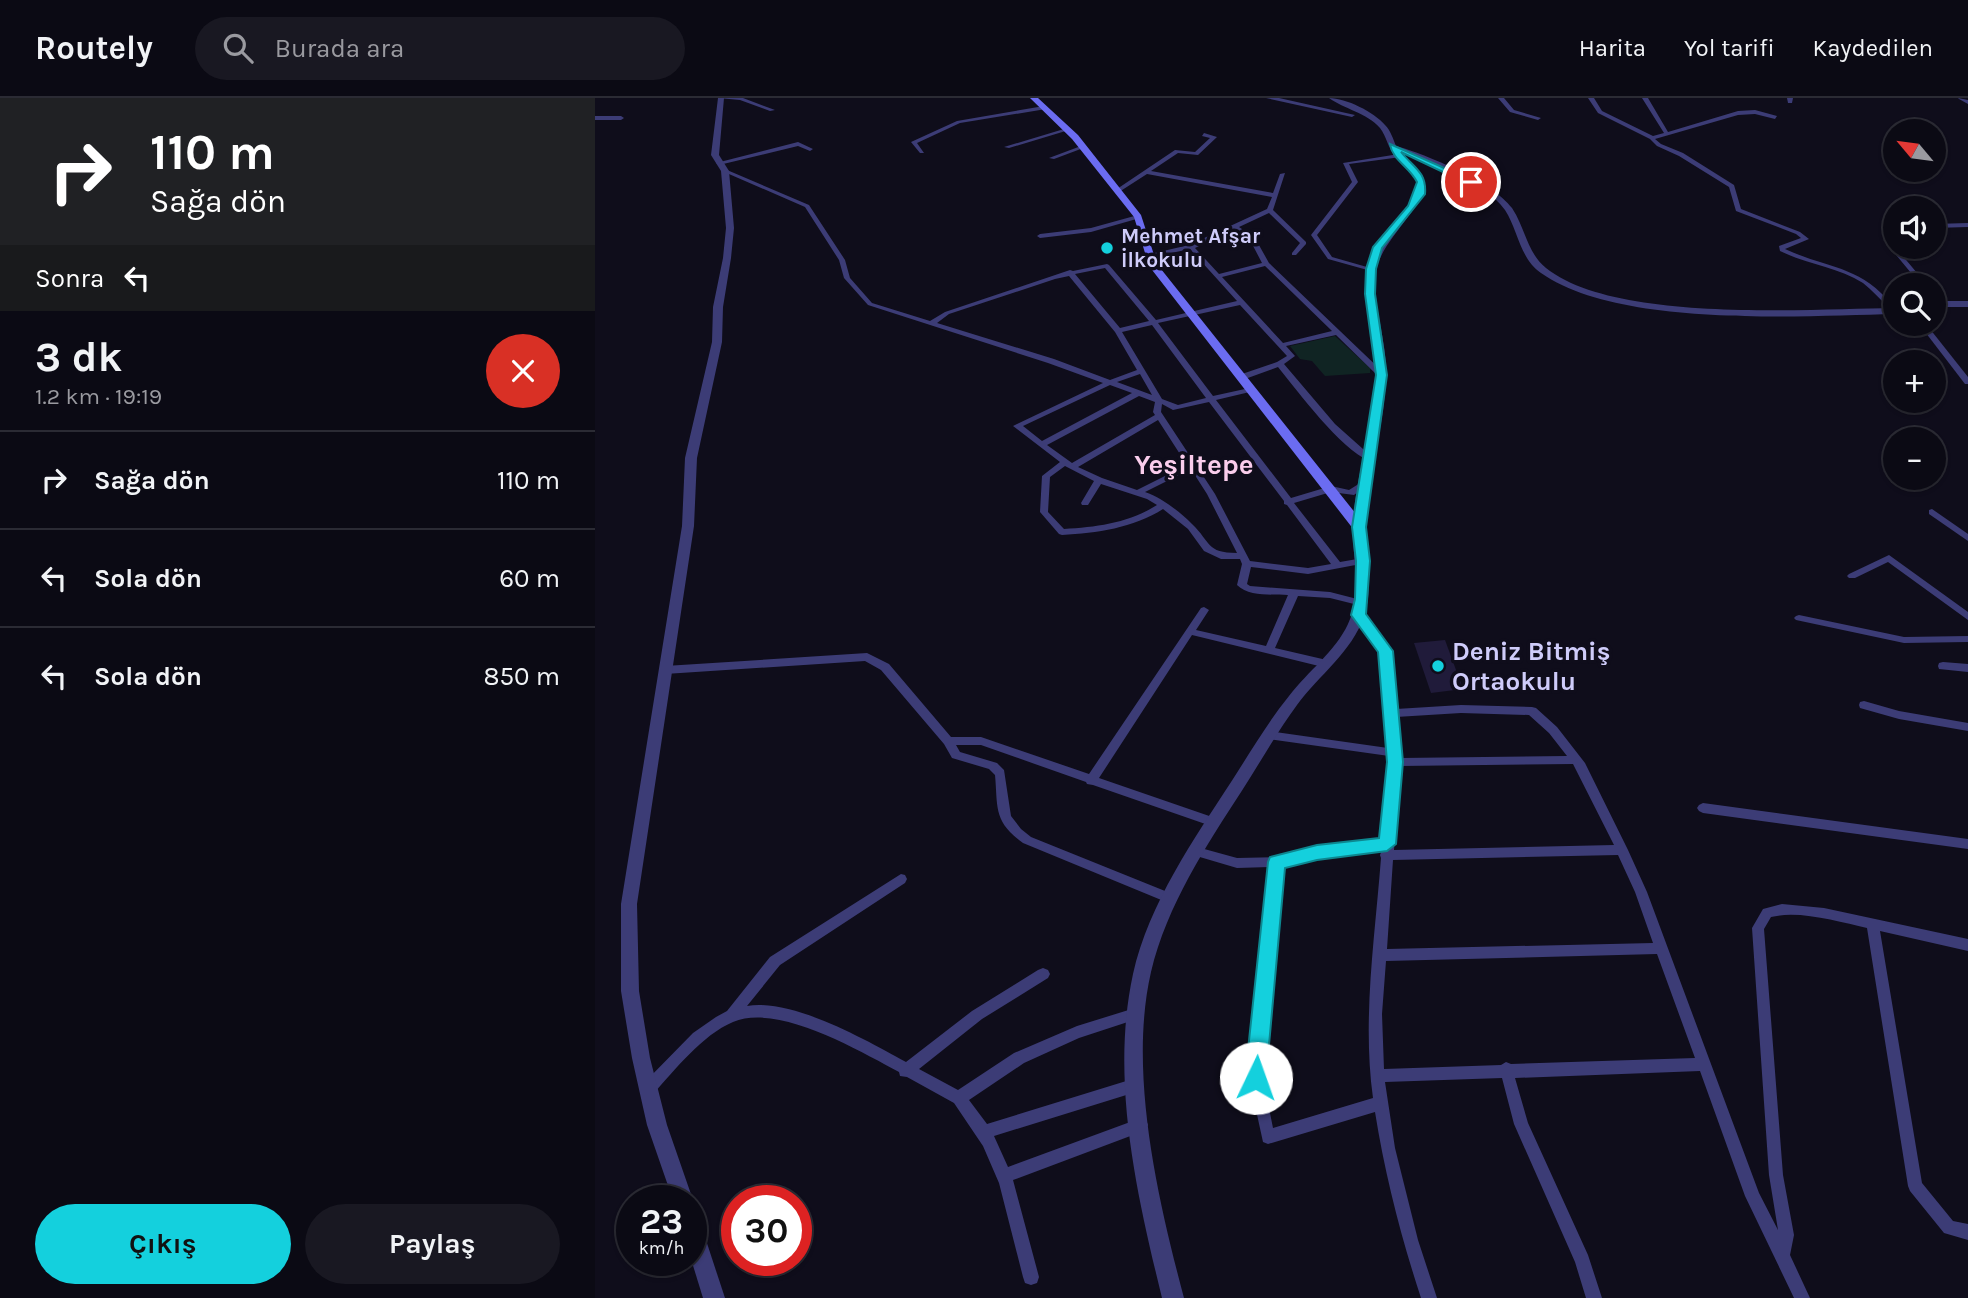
<!DOCTYPE html>
<html lang="tr">
<head>
<meta charset="utf-8">
<style>
  body { margin:0; font-family:Karla,sans-serif; background:#191822; color:#f1f3f6; height:100vh; display:flex; flex-direction:column; font-size:26px; white-space:nowrap }
  * { box-sizing:border-box; margin:0 }
  p { font-size:23px; color:#9a9aa0 }
  .icon { flex:none; width:38px; height:38px; fill:none; stroke:currentColor; stroke-width:2; stroke-linecap:round; stroke-linejoin:round }
  .map { position:relative; flex:1; overflow:hidden }
  .drawer { display:flex; flex-direction:column; background:#0b0a14; width:595px }
  .drawer>* { flex:none }
  .banner { background:#202124; color:#fff; overflow:hidden }
  .needle { width:46px; rotate:299deg }
  .fabs { position:absolute; left:1288px; top:21px; display:grid; gap:14px }
  .fabs a { display:grid; place-items:center; width:63px; height:63px; border-radius:50%; background:#0b0a14; box-shadow:0 2px 5px #0004,0 0 0 2px #2b2b34; font-size:35px }
  .speed { position:absolute; left:21px; top:1087px; display:flex; gap:14px; font-size:35px; font-weight:700; text-align:center }
  .speed>* { display:grid; place-content:center; width:91px; height:91px; border-radius:50%; background:#0b0a14; box-shadow:0 2px 5px #0004,0 0 0 2px #2b2b34; line-height:1 }
  .speed small { font-size:18px; font-weight:400 }
  .speed .limit { border:10px solid #d22; background:#fff; color:#111 }
  .pin { position:absolute; display:grid; place-items:center; width:60px; height:60px; color:#fff; margin:-30px; border:4px solid #fff; border-radius:50%; box-shadow:0 2px 7px #0007 }
  .me { position:absolute; width:77px; margin:-38px; rotate:3deg; stroke-linejoin:round; filter:drop-shadow(0 0 5px #0008) }
  .turn { display:flex; align-items:center; gap:24px; height:147px; padding:0 35px; font-size:32px }
  .turn .icon { width:91px; height:91px; stroke-width:2.5 }
  .turn b { display:block; font-size:49px; line-height:60px }
  .then { display:flex; align-items:center; height:66px; padding:0 35px; background:#0003; gap:14px; font-size:26px }
  .round { display:grid; place-items:center; flex:none; width:74px; height:74px; border-radius:37px; background:#191822 }
  .overview { display:flex; align-items:center; justify-content:space-between; height:119px; padding:0 35px }
  h1 { font-size:42px; font-weight:700; line-height:52px }
  .primary-button { display:flex; gap:14px; margin-top:auto; padding:14px 35px }
  .primary-button a { flex:1; height:80px; border-radius:42px; background:#14d0dd; color:#111; font-size:28px; font-weight:700; line-height:80px; text-align:center }
  .primary-button a+a { background:#191822; color:#f1f3f6 }
  ul { padding:0; list-style:none }
  li { display:flex; align-items:center; gap:21px; height:98px; padding:0 35px; border-top:2px solid #2b2b34 }
  li div { flex:1 }
  li b { display:block; font-size:26px }
  li em { font-style:normal }
  header { display:flex; align-items:center; gap:42px; box-sizing:border-box; height:98px; padding:0 35px; background:#0b0a14; border-bottom:2px solid #2b2b34 }
  header strong { font-size:33px }
  nav { display:flex; gap:38px; margin-inline-start:auto; font-size:24px }
  .search { width:490px; height:63px; background:#191822; display:flex; align-items:center; gap:18px; box-sizing:border-box; padding:0 24px; border-radius:38px; color:#9a9aa0; font-size:26px }
  main { display:flex; flex:1; min-height:0 }
  .map>svg:first-child { display:block }
  .green { fill:#102423 }
  .building { fill:#201b3a }
  .lines { fill:none; stroke-linecap:round; stroke-linejoin:round }
  .minor { fill:#3c3c76; fill-rule:evenodd }
  .tertiary { fill:#3c3c76; fill-rule:evenodd }
  .secondary { fill:#6b6cf1; fill-rule:evenodd }
  .route { fill:#14d0dd; stroke:#0d8790; stroke-width:2 }
  .poi-dot { fill:#14d0dd; stroke:#0f0d1b; stroke-width:2.5 }
  .labels { text-anchor:middle; dominant-baseline:central; stroke-width:7; stroke-linejoin:round; paint-order:stroke }
  .far-poi-label { font-size:21px; font-weight:bold; fill:#cfccfa; stroke:#0f0d1b; text-anchor:start }
  .poi-label { font-size:26px; font-weight:bold; fill:#cfccfa; stroke:#0f0d1b; text-anchor:start }
  .far-district-label { font-size:28px; font-weight:bold; fill:#facdec; stroke:#0f0d1b }
</style>
</head>
<body>
<header>
<strong>Routely</strong>
<div class="search"><svg class="icon" aria-label="search" viewBox="0 0 24 24"><circle cx="10" cy="10" r="6"/><path d="M15 15l6 6"/></svg>Burada ara</div>
<nav><a>Harita</a><a>Yol tarifi</a><a>Kaydedilen</a></nav>
</header>
<main>
<section class="drawer">
<div class="banner">
<div class="turn"><svg class="icon" aria-label="right" viewBox="0 0 24 24"><path d="M7 20v-9h11M14 6l5 5-5 5"/></svg><div><b>110 m</b>Sağa dön</div></div>
<div class="then">Sonra<svg class="icon" aria-label="left" viewBox="0 0 24 24"><path d="M17 20v-9H6M10 6l-5 5 5 5"/></svg></div>
</div>
<div class="overview"><div><h1>3 dk</h1><p>1.2 km · 19:19</p></div><a class="round" style="background:#d93025;color:#fff"><svg class="icon" aria-label="close" viewBox="0 0 24 24"><path d="M6 6l12 12M18 6L6 18"/></svg></a></div>
<ul>
<li><svg class="icon" aria-label="right" viewBox="0 0 24 24"><path d="M7 20v-9h11M14 6l5 5-5 5"/></svg><div><b>Sağa dön</b></div><em>110 m</em></li>
<li><svg class="icon" aria-label="left" viewBox="0 0 24 24"><path d="M17 20v-9H6M10 6l-5 5 5 5"/></svg><div><b>Sola dön</b></div><em>60 m</em></li>
<li><svg class="icon" aria-label="left" viewBox="0 0 24 24"><path d="M17 20v-9H6M10 6l-5 5 5 5"/></svg><div><b>Sola dön</b></div><em>850 m</em></li>
</ul>
<div class="primary-button"><a>Çıkış</a><a>Paylaş</a></div>
</section>
<div class="map">
<svg width="1373" height="1200" viewBox="0 0 1373 1200">
  <rect width="100%" height="100%" fill="#0f0d1b"/>
  <path class="green" d="M740,238L775,270V275L730,278L717,263L705,261L695,248Z"/>
  <path class="building" d="M850,542L868,591L836,595L819,545Z"/>
  <g class="lines">
    <g class="minor">
      <path d="M123,0H148L180,12L175,13L145,2Z"/>
      <path d="M903,0H909L919,12L946,20L943,22L915,14Z"/>
      <path d="M993,0H999L1007,13L1058,38L1069,35L1047,0H1053L1073,34L1143,13L1160,12L1182,18L1180,21L1160,16L1143,17L1060,41L1066,46L1088,55L1139,87L1146,111L1205,134L1214,141L1190,151C1233,171 1265,167 1297,207L1292,208C1284,200 1277,192 1268,185C1243,169 1211,166 1185,153L1184,148L1206,140L1201,136L1141,113L1134,89L1084,58L1062,48L1055,41L1003,15Z"/>
      <path d="M1192,0H1198L1197,5H1193Z"/>
      <path d="M1363,0L1373,2V6L1364,1Z"/>
      <path d="M449,8L451,11L365,25L322,45L329,55H325L316,44L362,23Z"/>
      <path d="M0,18H26L29,20L26,22H0Z"/>
      <path d="M469,31L474,32L414,50L409,49Z"/>
      <path d="M609,35L622,39L603,57L583,55L556,73L678,95L685,76L690,75L678,112L711,144V146L701,157H697V155L705,145L674,115L644,129L660,140L674,165L791,277L784,279L741,237L691,248L700,258L689,266L740,326L777,359V363H774C745,350 704,295 683,269L650,281H644V277L682,264L692,258L645,207L563,225L618,298L659,289V293L621,302L696,400L736,388L754,392L770,382L774,385L759,397L736,394L699,405L745,464L768,460L771,461L773,463L771,465L713,476L656,469L652,486L655,488L735,494L770,503L772,505L767,508L735,500L703,498L680,550L736,563L737,566L732,570L597,537L504,680L623,721L625,724L623,727L619,729L498,687L492,686L491,684L386,647H361L365,654L402,665L409,672L416,718L426,731L436,739L580,797L582,801L580,805L576,806L428,745C398,723 403,710 400,677L394,671L357,660L349,646L286,572L270,563L70,576L65,572L70,568L272,555L294,566L356,639H386L494,676L606,510L609,509L614,512L601,532L671,548L693,497C677,496 654,499 642,487L647,466L645,461H626L609,453L593,431L568,411C538,430 502,435 467,437L464,436L445,414L447,378L465,364L418,328L508,285L453,265L273,207L249,180L244,162L210,109L127,73L132,72L214,107L250,162L255,180L277,205L335,223L350,214L475,172L478,173L512,166L514,167L561,222L642,203L595,151L553,160L551,159V157L594,147L672,111L677,99L552,76L524,94L519,93L580,52L600,54L615,40L607,38ZM639,131L655,142L667,165L624,176L600,150ZM670,168L737,233L688,245L627,179ZM510,170L554,223L525,230L480,176ZM474,178L520,234L542,272L515,282L459,261L342,225L354,216L460,181ZM557,227L611,300L583,307L567,301L527,234ZM545,276L557,297L522,284ZM515,287L537,295L447,343L428,328ZM544,298L560,304L558,314L560,317L477,365L452,347ZM614,304L689,403V406L692,407L736,466L713,470L655,463L620,396L566,314L567,306L578,312ZM563,322L592,367L542,392L507,380L483,369ZM470,368L499,383L486,405L487,407H493L506,386L552,401L562,407C534,425 502,429 469,431L453,414L455,379ZM596,371L612,396L642,455C611,455 616,444 597,426C584,413 567,400 550,394Z"/>
      <path d="M203,44L218,51L215,53L203,48L124,67L121,65Z"/>
      <path d="M486,48L491,49L459,61L454,60Z"/>
      <path d="M804,56L807,58L806,59L754,66L763,84L722,137L737,159L779,171L776,173L733,161L716,137L757,84L748,65Z"/>
      <path d="M543,117L545,118V120L496,134L445,140L442,138L445,136L496,130Z"/>
      <path d="M1373,125V129L1339,130V126Z"/>
      <path d="M1300,145V149H1303L1302,151L1332,187H1326L1297,152V147Z"/>
      <path d="M1324,226H1331L1373,279V286H1370Z"/>
      <path d="M1337,411L1373,436V443L1334,416V412Z"/>
      <path d="M1294,457L1373,514V522L1293,464L1260,480H1254L1252,478L1254,476Z"/>
      <path d="M764,514L767,515L795,553L801,611L866,607L937,609L941,610L962,629L990,665L1033,752L1052,794L1164,1095L1183,1132L1174,1077L1157,830L1168,811L1187,806L1229,810L1373,841V853L1285,833L1327,1085L1358,1123L1373,1126V1142L1349,1135L1315,1093L1313,1088L1272,830C1244,824 1205,812 1176,819L1169,831L1188,1077L1199,1137L1195,1157L1215,1200H1199L1150,1098L1105,973L920,980L933,1025L993,1157L1007,1200H991L980,1164L919,1026L907,980L790,984L800,1050L823,1142L842,1200H826C806,1139 790,1077 780,1014L673,1046L668,1044L654,980L675,769L642,770L598,757L596,754L598,751L602,749L642,760L682,759L722,750L788,742L794,658L674,641L670,640L669,637L670,634L674,633L793,650L785,553L759,517ZM866,615L934,617L954,635L972,658L805,660L801,619ZM978,666L1019,747L799,752L805,668ZM787,752L785,757L786,760C780,839 767,921 778,1000L678,1030L668,980L688,768L722,760ZM1023,757L1040,794L1058,845L792,851L798,762ZM1062,856L1100,960L916,966L911,964L906,967L789,971L787,916L791,863Z"/>
      <path d="M1204,517L1309,539L1373,538V544L1309,545L1201,522L1199,520L1201,518Z"/>
      <path d="M1348,564L1373,566V574L1344,571L1343,568L1344,565Z"/>
      <path d="M1269,603L1304,613L1373,625V633L1304,621L1265,610L1264,607L1265,604Z"/>
      <path d="M1108,705L1373,741V751L1108,715L1104,713L1102,710L1104,707Z"/>
      <path d="M306,776L310,777L312,781L310,785L185,867L152,908C197,900 271,942 311,964L377,913L443,872L448,870L453,872L455,876L453,880L387,921L324,971L363,992L419,955L482,928L540,910L545,912L547,916L545,920L484,940L429,965L374,1002L392,1026L541,980L546,982L548,987L546,992L541,994L399,1038L413,1069L546,1020L551,1022L553,1027L551,1032L546,1034L418,1082L444,1179L442,1185L436,1187L430,1185L428,1179L404,1085L388,1048L359,1005L312,979L305,978L304,974C263,952 183,905 138,924C107,937 80,972 58,996L53,998L48,996L46,991L48,986L98,935L121,919L132,913L175,859Z"/>
    </g>
    <g class="tertiary">
      <path d="M123,0H129L124,57L134,73L139,130L136,160L128,209L127,244L102,360L99,428L42,806L44,893L55,960L72,1027L98,1102L96,1106V1102H78L52,1027L37,960L26,893V806L87,428L90,360L117,244L118,209L128,160L131,130L126,73L116,57Z"/>
      <path d="M671,0H684L760,17L757,19Z"/>
      <path d="M734,0C751,0 779,14 790,27C796,33 798,41 801,48C831,56 899,85 917,110C930,129 932,155 951,170C1020,225 1212,211 1300,210V216C1207,218 1024,230 946,175C925,161 923,132 910,112C887,80 838,69 804,54C811,63 825,69 829,81C836,105 782,144 780,178C779,212 792,244 791,277C790,327 773,376 770,425C768,457 780,488 769,518C757,554 724,577 702,607C682,634 666,663 648,691C611,748 572,807 556,874C533,974 563,1102 589,1200H567C542,1097 515,982 538,876C554,805 599,741 638,681C656,653 673,624 694,598C713,573 740,554 753,526C767,496 758,466 758,434C758,378 782,325 781,269C780,238 768,207 772,176C775,143 825,107 822,84C820,72 807,68 801,59C793,51 792,39 785,30C772,15 749,11 734,0Z"/>
      <rect x="1339" y="203" width="34" height="6"/>
      <path d="M96,1117L103,1120L106,1127L130,1200H108L96,1161Z"/>
    </g>
    <path class="secondary" d="M435,0H443L483,37L546,117L562,166L769,426V432H759L554,168L539,119L477,41Z"/>
  </g>
  <path class="route" d="M795,46L881,84L873,86L806,54C818,69 832,74 830,96L787,150L781,171L780,196L792,277L771,429L775,463L771,516L798,553L808,664L801,746L792,753L722,762L690,770L671,980L668,987L661,990L653,987L650,980L673,764L675,759L722,747L784,740L792,664L783,554L756,517L760,501L761,463L757,429L781,277L770,196L771,171L778,149L813,108L822,84C815,69 797,62 795,46Z"/>
  <g class="poi-dot">
    <circle cx="512" cy="150" r="7"/>
    <circle cx="843" cy="568" r="7"/>
  </g>
  <g class="labels">
    <g class="far-poi-label">
      <text x="526" y="138">Mehmet Afşar<tspan x="526" dy="24">İlkokulu</tspan></text>
    </g>
    <g class="poi-label">
      <text x="857" y="553">Deniz Bitmiş<tspan x="857" dy="30">Ortaokulu</tspan></text>
    </g>
    <g class="far-district-label">
      <text x="599" y="366">Yeşiltepe</text>
    </g>
  </g>
</svg>
<div class="fabs">
<a><svg class="needle" viewBox="-14 -14 28 28"><path d="M0-13l5 13h-10z" fill="#e53935"/><path d="M0 13l5-13h-10z" fill="#9a9aa0"/></svg></a>
<a><svg class="icon" aria-label="sound" viewBox="0 0 24 24"><path d="M4 9h4l5-4v14l-5-4H4zM17 9q2 3 0 6"/></svg></a>
<a><svg class="icon" aria-label="search" viewBox="0 0 24 24"><circle cx="10" cy="10" r="6"/><path d="M15 15l6 6"/></svg></a>
<a>+</a>
<a>−</a>
</div>
<div class="speed"><div>23<small>km/h</small></div><div class="limit">30</div></div>
<div class="pin" style="left:876px;top:84px;background:#d93025"><svg class="icon" aria-label="arrive" viewBox="0 0 24 24"><path d="M6 21V4h12l-3 4 3 4H6"/></svg></div>
<svg class="me" style="left:661px;top:980px" viewBox="-20 -20 40 40"><circle r="19" fill="#fff"/><path d="M0-13L10 11 0 6-10 11z" fill="#14d0dd"/></svg>
</div>
</main>
</body>
</html>
